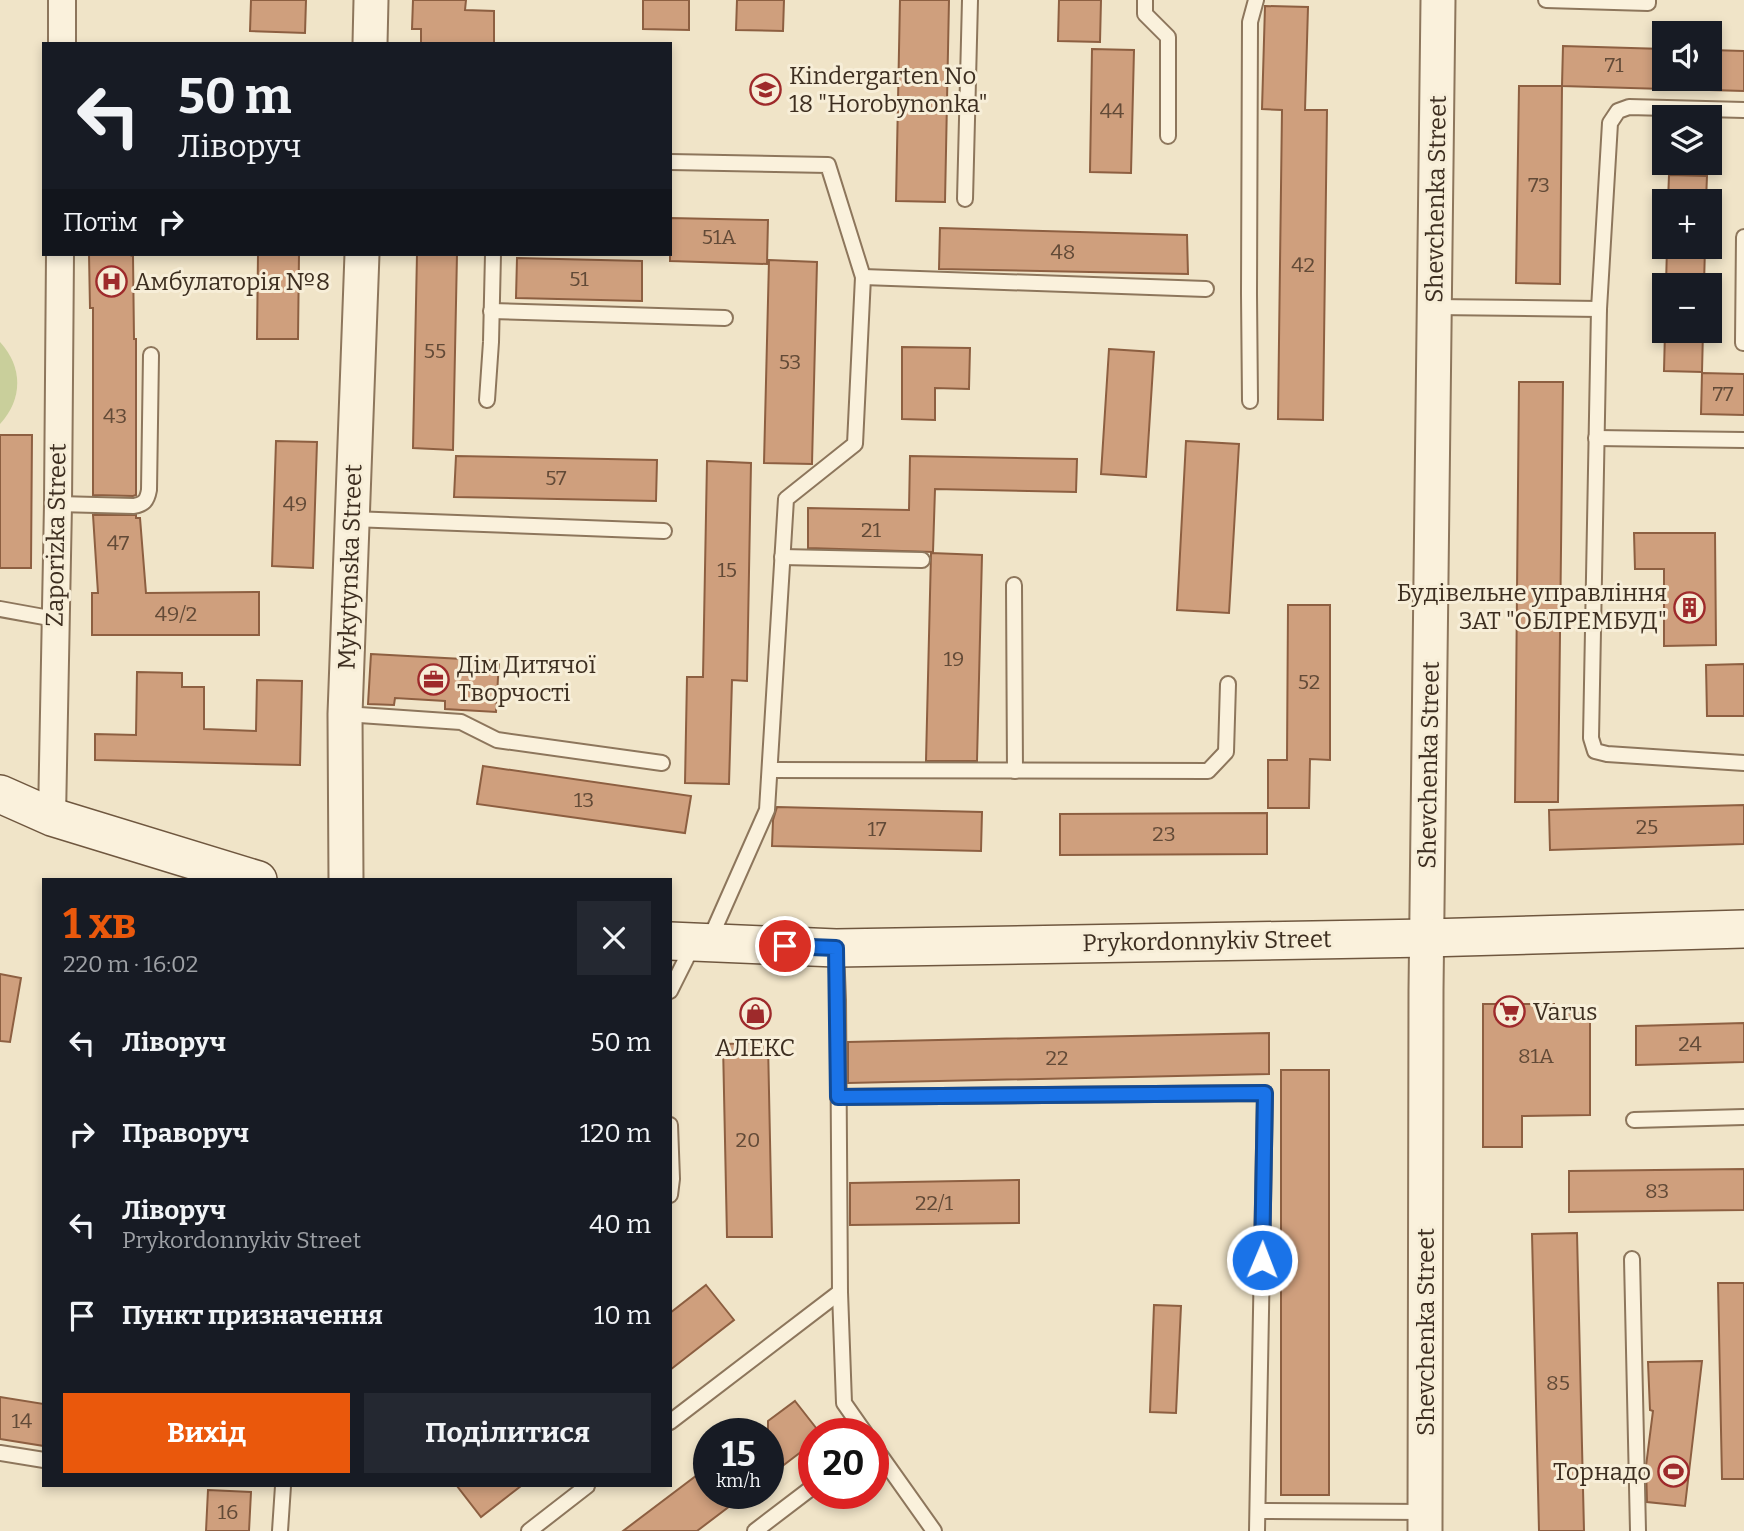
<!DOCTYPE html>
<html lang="uk">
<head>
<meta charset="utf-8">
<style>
  body { margin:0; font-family:Bitter,serif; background:#242831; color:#f1f3f6; height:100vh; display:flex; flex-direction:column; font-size:26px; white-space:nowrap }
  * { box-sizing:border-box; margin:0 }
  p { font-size:23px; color:#9ea1a6 }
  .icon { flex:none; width:38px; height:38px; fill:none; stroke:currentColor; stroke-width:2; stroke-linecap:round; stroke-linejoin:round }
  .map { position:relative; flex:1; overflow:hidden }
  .details { position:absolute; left:42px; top:878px; width:630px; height:609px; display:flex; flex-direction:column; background:#171b24; border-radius:0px; box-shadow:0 4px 10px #0003 }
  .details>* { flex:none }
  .banner { position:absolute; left:42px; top:42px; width:630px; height:214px; border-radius:0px; box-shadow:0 4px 10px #0003; background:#171b24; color:#f1f3f6; overflow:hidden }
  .tools { position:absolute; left:1652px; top:21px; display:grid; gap:14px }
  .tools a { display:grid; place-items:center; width:70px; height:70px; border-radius:0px; background:#171b24; box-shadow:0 4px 10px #0003; font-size:35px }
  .speed { position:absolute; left:693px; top:1418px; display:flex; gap:14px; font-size:35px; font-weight:700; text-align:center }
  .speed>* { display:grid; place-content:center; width:91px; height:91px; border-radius:50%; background:#171b24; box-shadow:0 4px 10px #0003; line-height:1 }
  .speed small { font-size:18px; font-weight:400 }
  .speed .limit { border:10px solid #d22; background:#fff; color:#111 }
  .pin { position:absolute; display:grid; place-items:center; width:60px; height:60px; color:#fff; margin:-30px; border:4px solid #fff; border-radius:50%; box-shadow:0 2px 7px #0007 }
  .me { position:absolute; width:77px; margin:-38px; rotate:1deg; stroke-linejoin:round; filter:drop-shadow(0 0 5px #0008) }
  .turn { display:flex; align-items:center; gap:24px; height:147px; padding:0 21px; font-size:32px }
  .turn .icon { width:91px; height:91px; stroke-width:2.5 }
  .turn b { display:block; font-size:49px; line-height:60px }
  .then { display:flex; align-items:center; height:66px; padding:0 21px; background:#0003; gap:14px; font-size:26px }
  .round { display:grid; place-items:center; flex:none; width:74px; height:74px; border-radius:0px; background:#242831 }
  .overview { display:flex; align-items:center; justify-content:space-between; height:119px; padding:0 21px }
  h1 { font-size:42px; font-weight:700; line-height:52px; color:#ea580c }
  .primary-button { display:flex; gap:14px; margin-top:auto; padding:14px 21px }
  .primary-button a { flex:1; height:80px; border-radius:0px; background:#ea580c; color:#fff; font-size:28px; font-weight:700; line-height:80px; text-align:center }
  .primary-button a+a { background:#242831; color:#f1f3f6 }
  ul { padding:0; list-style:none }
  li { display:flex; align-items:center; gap:21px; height:91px; padding:0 21px }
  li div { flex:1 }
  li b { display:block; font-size:26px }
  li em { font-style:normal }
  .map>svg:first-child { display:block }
  .green { fill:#c9cf9b }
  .building { fill:#cf9f7d; stroke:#8d5f41; stroke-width:2 }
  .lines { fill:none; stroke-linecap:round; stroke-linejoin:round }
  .service-casing { stroke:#8d765c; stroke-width:18 }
  .minor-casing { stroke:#8d765c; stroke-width:30 }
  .tertiary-casing { stroke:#8d765c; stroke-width:37 }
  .secondary-casing { stroke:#6f573f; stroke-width:40 }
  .service { stroke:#faf1dc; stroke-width:14 }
  .minor { stroke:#faf1dc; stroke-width:26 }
  .tertiary { stroke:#faf1dc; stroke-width:33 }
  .secondary { stroke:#faf1dc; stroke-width:37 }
  .route-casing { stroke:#114b97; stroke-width:18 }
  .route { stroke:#1a73e8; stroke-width:12 }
  .labels { text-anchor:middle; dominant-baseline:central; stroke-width:6; stroke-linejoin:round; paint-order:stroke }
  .number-label { font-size:21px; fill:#624a37 }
  .poi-label { font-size:24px; fill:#3d2e20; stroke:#f7eed8; text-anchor:start }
  .street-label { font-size:24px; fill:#3d2e20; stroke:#f7eed8 }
</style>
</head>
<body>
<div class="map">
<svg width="1744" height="1531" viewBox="0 0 1744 1531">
  <rect width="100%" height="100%" fill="#f0e4c8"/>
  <path class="green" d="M0,342C23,367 23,399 0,424Z"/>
  <g class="building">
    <path d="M251,0H306L305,33L250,31Z"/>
    <path d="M413,0H466L465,10L494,11V44H421V29H412Z"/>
    <path d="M643,0H689V30L643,29Z"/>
    <path d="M737,0H784L783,31L736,30Z"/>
    <path d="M900,0H949L945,202L896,201Z"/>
    <path d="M1059,0H1101L1100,42L1058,41Z"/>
    <path d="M1265,6L1308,7L1305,110H1327L1323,420L1278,419L1282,110L1262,109Z"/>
    <path d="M1563,46L1664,49V89L1562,86Z"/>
    <path d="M1092,49L1134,50L1131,173L1090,172Z"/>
    <path d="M1710,50L1744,51V91L1710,90Z"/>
    <path d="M1519,86H1562L1560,284L1516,283Z"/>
    <path d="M1669,175L1707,176L1706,201H1668Z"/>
    <path d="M670,218L768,220L767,264L670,261Z"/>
    <path d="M940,228L1187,235L1188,274L939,269Z"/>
    <path d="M1667,247H1705L1704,285H1666Z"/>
    <path d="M89,254H130V255L133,256L134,339H136V495L133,496L93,495V308H90Z"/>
    <path d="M258,254H299L298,339H257Z"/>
    <path d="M417,254H457L453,450L413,448Z"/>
    <path d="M517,258L642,261V301L516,298Z"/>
    <path d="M769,260L817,262L812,464L764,463Z"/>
    <path d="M1665,331H1703L1702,372L1664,371Z"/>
    <path d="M902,347L970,348L969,389L935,388V420L902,419Z"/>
    <path d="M1109,349L1154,352L1146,477L1101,474Z"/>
    <path d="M1702,373L1744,374V415L1701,414Z"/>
    <path d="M1519,382H1563L1558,802H1515Z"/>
    <path d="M0,435H32L31,568H0Z"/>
    <path d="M276,441L317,442L313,568L272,566Z"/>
    <path d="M1186,441L1239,444L1229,613L1177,610Z"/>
    <path d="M456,456L657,460L656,501L454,497Z"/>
    <path d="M910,456L1077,459L1076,492L935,489L933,552L808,548V508L909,510Z"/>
    <path d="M707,461L751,463L747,681L732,680L729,784L685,783L687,677H703Z"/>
    <path d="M93,515H136V518H140L146,593L259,592V635H92V593H98Z"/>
    <path d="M1634,533H1715L1716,645L1664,646V569H1635Z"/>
    <path d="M931,553L982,555L977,761H926Z"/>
    <path d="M1288,605H1330V760L1310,759L1309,808H1268V760H1287Z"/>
    <path d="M371,654L499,661L496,712L445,709V701L395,698L394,705L368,704Z"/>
    <path d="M1744,664V716H1707L1706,665Z"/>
    <path d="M137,672L182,673V687H204V729L256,731L257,680L302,681L300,765L95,760V734L136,735Z"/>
    <path d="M483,766L691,796L685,833L477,804Z"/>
    <path d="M1744,805V844L1550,850L1549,810Z"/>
    <path d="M777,807L982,812L981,851L772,846L773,820Z"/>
    <path d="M1267,813V854L1060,855V814Z"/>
    <path d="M0,974L21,978L10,1042L0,1041Z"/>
    <path d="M1483,1004H1554V1013H1590V1115L1522,1116V1147H1483Z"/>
    <path d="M1744,1023V1062L1636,1065V1026Z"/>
    <path d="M1269,1033V1074L848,1083V1042Z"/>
    <path d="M768,1043L772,1237H727L723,1044Z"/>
    <rect x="1281" y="1070" width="48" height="425"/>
    <path d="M1744,1169V1210L1569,1212V1171Z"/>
    <path d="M1019,1180V1223L850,1225V1183Z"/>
    <path d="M1577,1233L1584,1531H1539L1532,1234Z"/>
    <path d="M1718,1283H1744V1479H1722Z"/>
    <path d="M706,1285L734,1320L670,1370V1313Z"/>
    <path d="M1154,1305L1181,1306L1176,1413L1150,1412Z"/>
    <path d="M1702,1361L1685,1506L1647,1502L1646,1466L1653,1411L1650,1410L1648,1362Z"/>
    <path d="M0,1397L44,1404V1446L0,1439Z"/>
    <path d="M795,1401L820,1433H814V1442L768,1477V1421Z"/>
    <path d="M709,1466V1493H747L697,1531H623Z"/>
    <path d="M457,1486H521L481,1517Z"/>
    <path d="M208,1490L251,1492L249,1531H206Z"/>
  </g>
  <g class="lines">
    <defs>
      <g id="service">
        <path d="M1145,0V14L1168,37V136"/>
        <path d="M1546,0L1648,3V0"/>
        <path d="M1744,110L1629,107L1618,111L1610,123L1599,309L1591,738L1595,751L1607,754L1744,763"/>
        <path d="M670,162L828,165L863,277L855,444L786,499L767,810L709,941"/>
        <path d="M965,199L970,0"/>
        <path d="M1744,237L1743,343H1744"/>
        <path d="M863,277L1206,289"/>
        <path d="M1434,307L1599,309"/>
        <path d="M491,311L725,318"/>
        <path d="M487,400L491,342L493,254"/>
        <path d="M1250,401L1249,294L1250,22L1256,0"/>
        <path d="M1596,438L1744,440"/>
        <path d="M58,504L134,506C144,504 147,501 149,490L151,355"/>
        <path d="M352,519L664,531"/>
        <path d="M782,557L922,560"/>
        <path d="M1014,585L1015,771"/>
        <path d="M0,609L55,619"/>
        <path d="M345,714L461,722L497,740L662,763"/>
        <path d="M770,770L1208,771L1226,752L1228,684"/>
        <path d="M670,991L694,943"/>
        <path d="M838,1097L1265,1093L1257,1531"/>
        <path d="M1634,1120L1744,1117"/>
        <path d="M670,1125L672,1179L670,1195"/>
        <path d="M1632,1259L1638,1531"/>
        <path d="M840,1292L844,1403L865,1433"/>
        <path d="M670,1422L840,1292L838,1000L836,950"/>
        <path d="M873,1445L934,1531"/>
        <path d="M0,1453L44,1460"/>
        <path d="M1258,1511L1425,1512"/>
        <path d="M280,1531L283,1486"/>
        <path d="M529,1531L587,1486"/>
        <path d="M755,1531L814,1486"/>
      </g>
      <g id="minor">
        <path d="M62,44V0"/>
        <path d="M52,817L58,504L60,254"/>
      </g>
      <g id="tertiary">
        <path d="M370,44L371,0"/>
        <path d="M346,880L345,714L362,254"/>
        <path d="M1425,1531L1426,990L1438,0"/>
      </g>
      <g id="secondary">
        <path d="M0,794L52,817L258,880"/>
        <path d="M670,941L836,948L1427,938L1744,929"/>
      </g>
    </defs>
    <use href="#service" class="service-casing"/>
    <use href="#minor" class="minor-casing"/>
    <use href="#tertiary" class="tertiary-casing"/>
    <use href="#secondary" class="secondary-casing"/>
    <use href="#service" class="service"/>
    <use href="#minor" class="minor"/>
    <use href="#tertiary" class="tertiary"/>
    <use href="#secondary" class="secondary"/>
  </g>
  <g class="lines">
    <defs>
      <path id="route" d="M785,946L836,948L838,1097L1265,1093L1262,1260"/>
    </defs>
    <use href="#route" class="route-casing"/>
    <use href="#route" class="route"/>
  </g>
  <defs>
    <symbol id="school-ring" viewBox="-11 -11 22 22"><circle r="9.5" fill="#f7eed8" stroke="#9e2a2b" stroke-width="1.5"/><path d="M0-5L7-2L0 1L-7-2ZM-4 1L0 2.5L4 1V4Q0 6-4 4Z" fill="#9e2a2b"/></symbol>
    <symbol id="hospital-ring" viewBox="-11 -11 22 22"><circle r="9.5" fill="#f7eed8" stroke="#9e2a2b" stroke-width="1.5"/><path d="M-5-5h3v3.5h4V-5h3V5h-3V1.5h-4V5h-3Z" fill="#9e2a2b"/></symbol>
    <symbol id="building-ring" viewBox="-11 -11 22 22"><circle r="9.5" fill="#f7eed8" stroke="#9e2a2b" stroke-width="1.5"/><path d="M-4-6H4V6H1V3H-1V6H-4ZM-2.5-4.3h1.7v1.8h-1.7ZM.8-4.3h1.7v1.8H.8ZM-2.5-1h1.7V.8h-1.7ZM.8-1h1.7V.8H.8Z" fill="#9e2a2b"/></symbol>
    <symbol id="office-ring" viewBox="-11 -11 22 22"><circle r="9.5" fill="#f7eed8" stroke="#9e2a2b" stroke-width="1.5"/><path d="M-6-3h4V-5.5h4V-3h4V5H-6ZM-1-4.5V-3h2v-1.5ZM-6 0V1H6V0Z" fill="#9e2a2b"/></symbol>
    <symbol id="supermarket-ring" viewBox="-11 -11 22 22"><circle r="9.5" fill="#f7eed8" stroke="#9e2a2b" stroke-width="1.5"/><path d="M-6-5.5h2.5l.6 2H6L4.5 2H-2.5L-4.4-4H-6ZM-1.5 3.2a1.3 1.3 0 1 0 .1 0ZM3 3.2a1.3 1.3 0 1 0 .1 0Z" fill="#9e2a2b"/></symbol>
    <symbol id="shop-ring" viewBox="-11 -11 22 22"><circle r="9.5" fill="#f7eed8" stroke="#9e2a2b" stroke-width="1.5"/><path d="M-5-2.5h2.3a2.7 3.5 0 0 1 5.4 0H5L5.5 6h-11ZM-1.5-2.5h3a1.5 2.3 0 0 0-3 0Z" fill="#9e2a2b"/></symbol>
    <symbol id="stadium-ring" viewBox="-11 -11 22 22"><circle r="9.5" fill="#f7eed8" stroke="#9e2a2b" stroke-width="1.5"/><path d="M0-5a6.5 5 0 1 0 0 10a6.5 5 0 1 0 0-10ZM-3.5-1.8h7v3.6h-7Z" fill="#9e2a2b"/></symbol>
  </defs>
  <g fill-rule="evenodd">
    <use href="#school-ring" x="748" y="72" width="35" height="35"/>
    <use href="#hospital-ring" x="94" y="264" width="35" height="35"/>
    <use href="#building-ring" x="1672" y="590" width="35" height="35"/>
    <use href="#office-ring" x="416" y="662" width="35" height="35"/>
    <use href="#supermarket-ring" x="1492" y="994" width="35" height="35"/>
    <use href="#shop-ring" x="738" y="996" width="35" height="35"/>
    <use href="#stadium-ring" x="1656" y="1454" width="35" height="35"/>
  </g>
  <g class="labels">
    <g class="number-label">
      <text x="1614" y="65">71</text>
      <text x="1112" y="111">44</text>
      <text x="1539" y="185">73</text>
      <text x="719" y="237">51А</text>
      <text x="1063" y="252">48</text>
      <text x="1303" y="265">42</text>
      <text x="579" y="279">51</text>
      <text x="435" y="351">55</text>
      <text x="790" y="362">53</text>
      <text x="1723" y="394">77</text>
      <text x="115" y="416">43</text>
      <text x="556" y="478">57</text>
      <text x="295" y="504">49</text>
      <text x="871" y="530">21</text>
      <text x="118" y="543">47</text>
      <text x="727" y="570">15</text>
      <text x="176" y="614">49/2</text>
      <text x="954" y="659">19</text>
      <text x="1309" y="682">52</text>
      <text x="584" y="800">13</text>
      <text x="1647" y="827">25</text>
      <text x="877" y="829">17</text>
      <text x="1164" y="834">23</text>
      <text x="1690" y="1044">24</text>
      <text x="1536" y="1056">81А</text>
      <text x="1057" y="1058">22</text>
      <text x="748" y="1140">20</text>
      <text x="1657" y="1191">83</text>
      <text x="934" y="1203">22/1</text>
      <text x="1558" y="1383">85</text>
      <text x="22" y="1421">14</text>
      <text x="228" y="1512">16</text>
    </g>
    <g class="poi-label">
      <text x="789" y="76">Kindergarten No<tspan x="789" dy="28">18 "Horobynonka"</tspan></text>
      <text x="134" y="282">Амбулаторія №8</text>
      <text x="1667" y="593" text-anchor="end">Будівельне управління<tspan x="1667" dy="28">ЗАТ "ОБЛРЕМБУД"</tspan></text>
      <text x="457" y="665">Дім Дитячої<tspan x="457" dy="28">Творчості</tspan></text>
      <text x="1533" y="1012">Varus</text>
      <text x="755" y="1048" text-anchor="middle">АЛЕКС</text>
      <text x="1651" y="1472" text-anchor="end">Торнадо</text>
    </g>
    <g class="street-label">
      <text transform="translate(1436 199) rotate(-89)">Shevchenka Street</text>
      <text transform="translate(56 535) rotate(-89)">Zaporizka Street</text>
      <text transform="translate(350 567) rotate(-88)">Mykytynska Street</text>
      <text transform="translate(1429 765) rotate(-89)">Shevchenka Street</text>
      <text transform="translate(1207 941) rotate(-1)">Prykordonnykiv Street</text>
      <text transform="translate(1426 1332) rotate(-90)">Shevchenka Street</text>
    </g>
  </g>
</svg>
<div class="tools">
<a><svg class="icon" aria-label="sound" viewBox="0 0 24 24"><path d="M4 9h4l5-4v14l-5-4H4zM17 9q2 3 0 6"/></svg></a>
<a><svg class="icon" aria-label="layers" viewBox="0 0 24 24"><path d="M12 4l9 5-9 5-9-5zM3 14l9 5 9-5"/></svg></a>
<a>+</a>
<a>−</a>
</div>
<div class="speed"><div>15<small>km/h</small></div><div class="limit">20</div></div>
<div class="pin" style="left:785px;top:946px;background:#d93025"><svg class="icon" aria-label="arrive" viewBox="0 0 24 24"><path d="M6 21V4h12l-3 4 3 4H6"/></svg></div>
<svg class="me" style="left:1262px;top:1260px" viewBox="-20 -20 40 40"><circle r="17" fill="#1a73e8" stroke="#fff" stroke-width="3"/><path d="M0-11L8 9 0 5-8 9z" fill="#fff"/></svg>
<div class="banner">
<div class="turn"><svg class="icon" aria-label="left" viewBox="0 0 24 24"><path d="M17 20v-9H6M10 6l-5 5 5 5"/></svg><div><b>50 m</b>Ліворуч</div></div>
<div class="then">Потім<svg class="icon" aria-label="right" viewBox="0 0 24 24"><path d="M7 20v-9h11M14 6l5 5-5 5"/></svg></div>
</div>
<section class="details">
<div class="overview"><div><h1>1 хв</h1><p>220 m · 16:02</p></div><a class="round"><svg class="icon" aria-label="close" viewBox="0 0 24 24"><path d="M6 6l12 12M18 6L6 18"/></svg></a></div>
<ul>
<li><svg class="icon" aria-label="left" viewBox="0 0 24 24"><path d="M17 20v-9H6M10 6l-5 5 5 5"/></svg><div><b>Ліворуч</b></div><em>50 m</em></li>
<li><svg class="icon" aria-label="right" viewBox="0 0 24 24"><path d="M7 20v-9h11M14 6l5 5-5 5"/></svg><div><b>Праворуч</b></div><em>120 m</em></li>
<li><svg class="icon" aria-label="left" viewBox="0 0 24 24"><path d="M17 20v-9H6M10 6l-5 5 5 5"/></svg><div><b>Ліворуч</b><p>Prykordonnykiv Street</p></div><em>40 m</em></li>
<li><svg class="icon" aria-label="arrive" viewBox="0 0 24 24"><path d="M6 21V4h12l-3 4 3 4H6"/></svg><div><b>Пункт призначення</b></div><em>10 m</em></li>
</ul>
<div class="primary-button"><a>Вихід</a><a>Поділитися</a></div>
</section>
</div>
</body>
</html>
